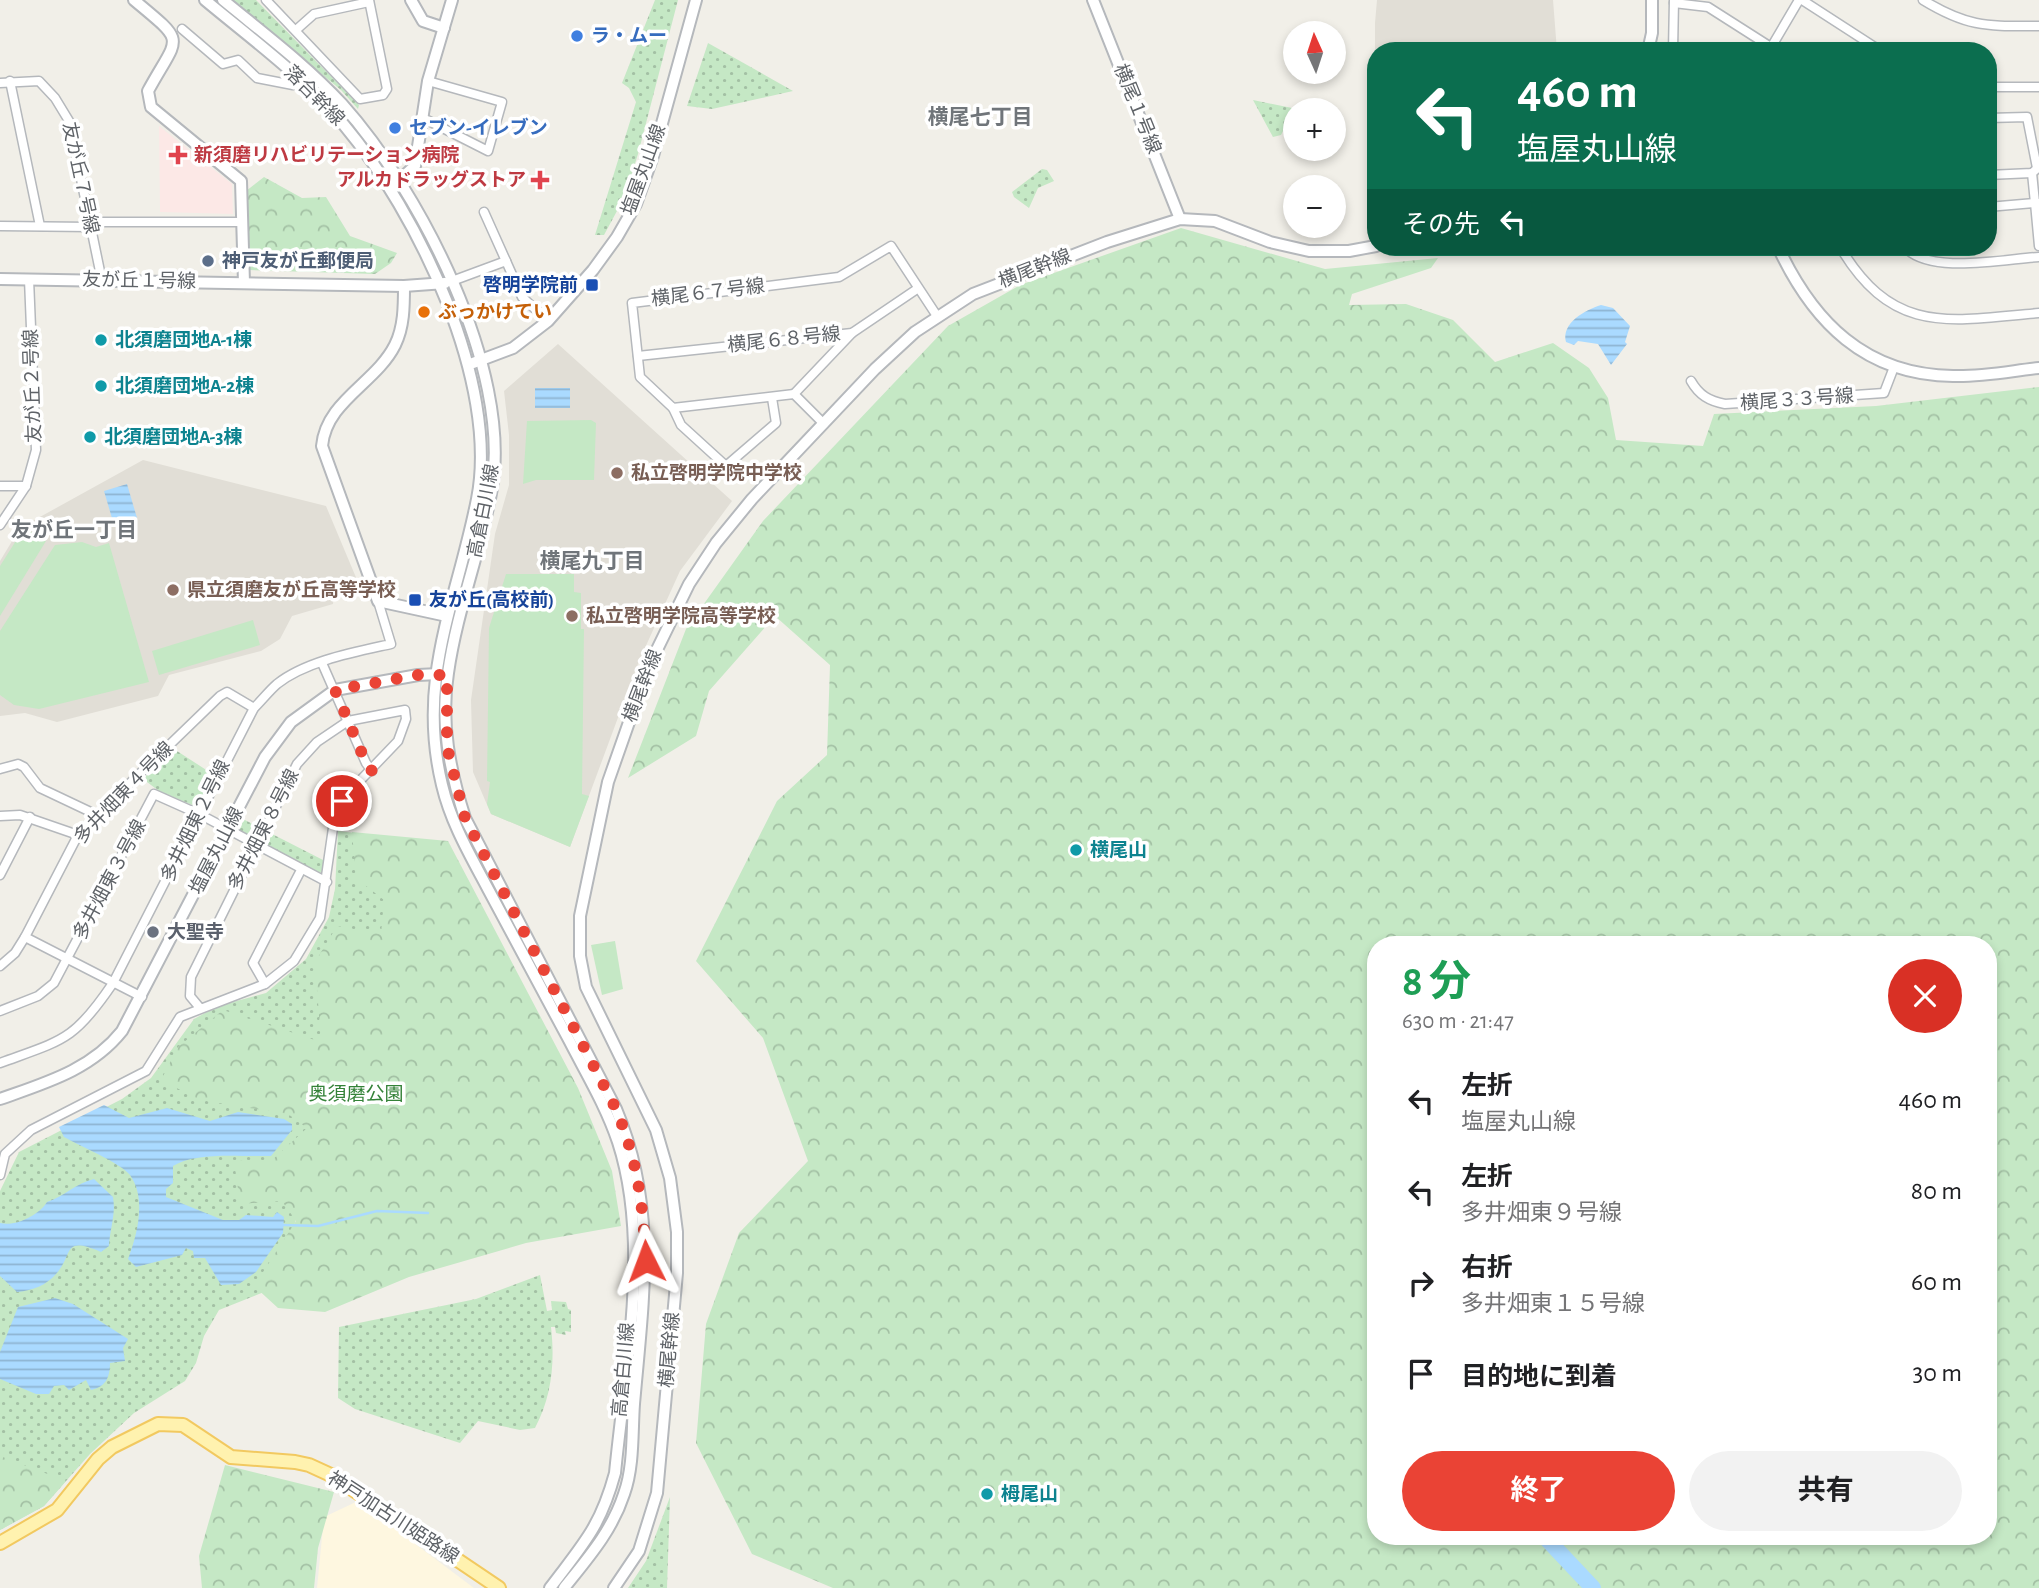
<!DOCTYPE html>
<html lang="ja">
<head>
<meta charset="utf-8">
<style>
  body { margin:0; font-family:"Alegreya Sans","Noto Sans JP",sans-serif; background:#f2f2f2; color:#202124; height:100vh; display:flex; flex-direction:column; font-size:26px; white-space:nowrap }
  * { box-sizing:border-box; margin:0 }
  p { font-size:23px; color:#757577 }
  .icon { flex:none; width:38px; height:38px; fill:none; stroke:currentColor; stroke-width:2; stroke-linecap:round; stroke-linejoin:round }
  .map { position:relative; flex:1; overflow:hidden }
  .panel { position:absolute; left:1367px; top:936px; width:630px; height:609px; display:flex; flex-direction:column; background:#fff; border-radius:28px; box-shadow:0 4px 10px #0003 }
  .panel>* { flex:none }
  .banner { position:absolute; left:1367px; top:42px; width:630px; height:214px; border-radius:28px; box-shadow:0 4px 10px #0003; background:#0b6e4f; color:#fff; overflow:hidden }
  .needle { width:46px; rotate:357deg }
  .tools { position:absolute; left:1283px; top:21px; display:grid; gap:14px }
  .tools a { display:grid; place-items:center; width:63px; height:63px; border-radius:50%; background:#fff; box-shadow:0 4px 10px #0003; font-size:35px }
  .pin { position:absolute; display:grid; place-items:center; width:60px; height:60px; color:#fff; margin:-30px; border:4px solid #fff; border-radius:50%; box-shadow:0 2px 7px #0007 }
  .me { position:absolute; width:77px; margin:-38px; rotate:357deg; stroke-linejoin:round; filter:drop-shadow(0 0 5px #0008) }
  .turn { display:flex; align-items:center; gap:24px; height:147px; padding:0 35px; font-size:32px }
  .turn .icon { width:91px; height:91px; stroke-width:2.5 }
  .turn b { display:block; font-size:49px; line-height:60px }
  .then { display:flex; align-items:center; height:66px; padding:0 35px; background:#0003; gap:14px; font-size:26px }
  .round { display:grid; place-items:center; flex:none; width:74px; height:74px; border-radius:37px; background:#f2f2f2 }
  .headline { display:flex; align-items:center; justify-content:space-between; height:119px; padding:0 35px }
  h1 { font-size:42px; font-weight:700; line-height:52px; color:#1e9e55 }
  .cta { display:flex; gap:14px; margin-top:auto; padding:14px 35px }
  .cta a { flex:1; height:80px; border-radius:42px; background:#ea4335; color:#fff; font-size:28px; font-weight:700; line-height:80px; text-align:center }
  .cta a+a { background:#f2f2f2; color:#202124 }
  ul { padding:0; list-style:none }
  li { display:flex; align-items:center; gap:21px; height:91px; padding:0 35px }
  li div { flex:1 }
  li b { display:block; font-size:26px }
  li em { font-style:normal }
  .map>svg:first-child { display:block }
  .commercial { fill:#fef7e0 }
  .education { fill:#e1ded6 }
  .medical { fill:#fce8e6 }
  .grass { fill:url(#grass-dots) }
  .forest { fill:url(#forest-crowns); fill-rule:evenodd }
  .garden { fill:#c5e8c5 }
  .water { fill:url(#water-rules) }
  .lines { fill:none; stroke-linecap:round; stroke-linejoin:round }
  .stream { stroke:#aadaff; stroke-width:2.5 }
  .river { stroke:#aadaff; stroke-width:16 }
  .minor-casing { stroke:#b5b8bc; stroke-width:11 }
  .tertiary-casing { stroke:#b5b8bc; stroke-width:14 }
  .primary-casing { stroke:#f2c960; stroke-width:16 }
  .minor { stroke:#fff; stroke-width:8 }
  .tertiary { stroke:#fff; stroke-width:10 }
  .primary { stroke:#fff2af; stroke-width:12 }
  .route { stroke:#ea4335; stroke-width:12; stroke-dasharray:0 21.6 }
  .shop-dot { fill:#3f7fe0; stroke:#fff; stroke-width:2.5 }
  .health-dot { fill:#e0444e; stroke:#fff; stroke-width:2.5 }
  .service-dot { fill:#5c6f8a; stroke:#fff; stroke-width:2.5 }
  .transit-dot { fill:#1a4fb4; stroke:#fff; stroke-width:2.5 }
  .food-dot { fill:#e8710a; stroke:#fff; stroke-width:2.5 }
  .culture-dot { fill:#0f9aa8; stroke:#fff; stroke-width:2.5 }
  .education-dot { fill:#8d6e63; stroke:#fff; stroke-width:2.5 }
  .worship-dot { fill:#6b7280; stroke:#fff; stroke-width:2.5 }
  .labels { text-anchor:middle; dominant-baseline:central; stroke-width:7; stroke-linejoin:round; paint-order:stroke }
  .shop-label { font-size:19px; font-weight:bold; fill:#366cbe; stroke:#fff; text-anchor:start }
  .street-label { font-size:19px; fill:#5f6368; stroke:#fff }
  .health-label { font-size:19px; font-weight:bold; fill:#be3a42; stroke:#fff; text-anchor:start }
  .service-label { font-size:19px; font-weight:bold; fill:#4e5e75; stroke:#fff; text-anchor:start }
  .transit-label { font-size:19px; font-weight:bold; fill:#164399; stroke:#fff; text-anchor:end }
  .food-label { font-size:19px; font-weight:bold; fill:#c56008; stroke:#fff; text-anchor:start }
  .culture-label { font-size:19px; font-weight:bold; fill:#0d838f; stroke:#fff; text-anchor:start }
  .education-label { font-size:19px; font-weight:bold; fill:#785e54; stroke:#fff; text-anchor:start }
  .worship-label { font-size:19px; font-weight:bold; fill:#5b616d; stroke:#fff; text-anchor:start }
  .park-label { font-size:19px; fill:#348238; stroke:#fff }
  .neighbourhood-label { font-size:21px; font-weight:bold; fill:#70757a; stroke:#fff }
</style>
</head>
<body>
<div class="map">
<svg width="2039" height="1588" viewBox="0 0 2039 1588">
  <defs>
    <pattern id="grass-dots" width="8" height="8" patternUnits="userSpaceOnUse" patternTransform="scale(1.75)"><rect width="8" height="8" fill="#c5e8c5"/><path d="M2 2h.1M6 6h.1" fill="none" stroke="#a3c0a4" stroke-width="1.8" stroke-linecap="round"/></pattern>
    <pattern id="forest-crowns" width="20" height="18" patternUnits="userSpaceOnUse" patternTransform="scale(1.75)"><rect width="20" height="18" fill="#c5e8c5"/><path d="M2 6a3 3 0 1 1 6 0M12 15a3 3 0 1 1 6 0" fill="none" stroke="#a3c0a4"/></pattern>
    <pattern id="water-rules" width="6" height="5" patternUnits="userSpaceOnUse" patternTransform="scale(1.75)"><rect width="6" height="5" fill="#aadaff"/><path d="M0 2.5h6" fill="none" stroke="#8eb4d2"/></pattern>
  </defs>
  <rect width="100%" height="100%" fill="#f1efe8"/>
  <path class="commercial" d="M358,1501L474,1588H317L324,1517Z"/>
  <g class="education">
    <path d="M1377,0H1553L1557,51H1376L1375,56V23Z"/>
    <path d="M558,344L732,501L680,571L639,661L570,847L491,814L473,772L471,700L495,534L509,485V435L504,391Z"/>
    <path d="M143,460L326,506L360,587L334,592L333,604L292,616L280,639L261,651L169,675L158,696L57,722L25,713L0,716V561L20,528Z"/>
  </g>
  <path class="medical" d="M159,126L232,184L233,214L160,212Z"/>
  <g class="grass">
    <path d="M232,0H256L359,105L358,109L341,90Z"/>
    <path d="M655,0H678L638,154L624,198L604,235H595L636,102L629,88L622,83Z"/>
    <path d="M708,43L793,91L712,109L687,106Z"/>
    <path d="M1253,100L1302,110H1295V119L1286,125L1281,135L1273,137Z"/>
    <path d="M1042,169L1047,170L1054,181L1038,188L1029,208L1014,197L1012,192Z"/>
    <path d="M170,751L173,753L177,751L214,775L197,807L159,791L143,779Z"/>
    <path d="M243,819L325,861V871L319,873L239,832Z"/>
    <path d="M338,831L415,840L411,862L274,1288L219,1310L204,1336L196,1363L185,1381L134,1413L90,1454L44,1506L0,1530V1191L19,1152L122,1099L151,1078L194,1019L218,1006L266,993L306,959L329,917L335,889Z"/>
    <path d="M540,1275L547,1311L552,1310L551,1301L566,1302L568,1309L571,1310V1332L565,1331L566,1335L556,1333L555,1327H551C555,1362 552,1396 535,1428L520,1430L478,1421L460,1443L355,1409L338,1398L339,1327L476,1299Z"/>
    <path d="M670,1497L667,1588H628L646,1561Z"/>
  </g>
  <g class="forest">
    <path d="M264,177L302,198L326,197L350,236L397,253L391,263L375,274L249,270L246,191Z"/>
    <path d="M1181,228L1325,269L1438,258L1431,268L1352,294L1349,305L1406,304L1453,320L1495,362L1553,343L1589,368L1608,398L1616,440L1703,446L1714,414L1876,406L2039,387V1588H833L752,1554L696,1443L706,1324L739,1233L808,1161L763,1038L696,961L777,801L827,755L830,665L775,616L709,691L696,736L628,778L686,629L763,521L948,326L1020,285ZM1988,945V1536H1376V945Z"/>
    <path d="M352,832L448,841L578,1088L612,1171L621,1226L526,1243L409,1277L325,1312L278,1308L254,1286L296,1221L282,1201L240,1204L234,1160L269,1163L307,1128L288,1114L200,1100L161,1080L178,1047L223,1010L321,1042L315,962L337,926L381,934L384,900L356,878Z"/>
    <path d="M0,1456L66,1481L44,1506L0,1530Z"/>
    <path d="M225,1465L334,1492L318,1548L314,1588H202L199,1556Z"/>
  </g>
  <g class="garden">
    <path d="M591,420L596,423L594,480H536L523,484L527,421Z"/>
    <path d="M24,528L46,541L0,616V566Z"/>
    <path d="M82,542L96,547L109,543L149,682L39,709L14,705L0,695V631L55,545Z"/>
    <path d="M506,574H574V592L581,593V629H584L582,794L589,796L570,847L491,814L487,804L490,782L487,781L489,628Z"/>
    <path d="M253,620L260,645L159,675L152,651Z"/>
    <path d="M615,941L623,989L602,995L591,945Z"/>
  </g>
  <g class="water">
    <path d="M1601,305L1613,308L1630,326L1625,342L1627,344L1611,365L1598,344L1578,341L1574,345L1566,342C1561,323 1585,310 1601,305Z"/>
    <rect x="535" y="388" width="35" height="20"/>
    <path d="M127,484L137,518L114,525L104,491Z"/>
    <path d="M104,1105L129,1118L167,1108L210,1121L238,1112L284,1119L292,1124V1130L271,1156C243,1157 196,1151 173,1166V1183L166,1189V1197L223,1220H239L246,1215L273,1217L277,1212L284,1217L283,1233L256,1272L239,1284L221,1285L205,1258H194L193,1251L186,1248L182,1255L136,1267L128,1259C137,1235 147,1199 130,1175C121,1163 78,1145 64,1137L59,1127Z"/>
    <path d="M94,1179L113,1197C116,1215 110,1228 109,1246L101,1252C61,1235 74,1255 56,1274C45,1286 34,1290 17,1292L0,1276V1223C16,1227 39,1215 47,1202C65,1196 76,1183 94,1179Z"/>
    <path d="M55,1298L73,1304L128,1339L123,1348L125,1361L110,1363C110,1377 106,1387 91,1390L86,1380L69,1390L64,1385L54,1386L49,1394H36L0,1379V1352L18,1307Z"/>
  </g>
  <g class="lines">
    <path class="stream" d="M283,1225L318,1226L377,1211L428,1213"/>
    <path class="river" d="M1544,1536L1593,1588"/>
    <defs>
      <g id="minor">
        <path d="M266,0L360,99L383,95L387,89L369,0"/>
        <path d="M1802,0L1881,51"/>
        <path d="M1923,0C1969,28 1988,26 2039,26"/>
        <path d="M1674,3L1708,7L1777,51"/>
        <path d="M182,29L223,64L238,60L257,78L293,85L304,83"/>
        <path d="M296,30L314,14L369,2"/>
        <path d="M1673,51L1674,0"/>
        <path d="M1769,51L1799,0"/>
        <path d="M10,81L40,226"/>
        <path d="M0,83L39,81L55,98L69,121L102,281"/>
        <path d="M1988,87H2039"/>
        <path d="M421,117L488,151L502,102L428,81"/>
        <path d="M1988,118L2027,117L2037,168"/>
        <path d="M2032,173L2035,203H2039"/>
        <path d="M1988,175L2032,173L2039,167"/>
        <path d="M1988,207L2035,203L2039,246"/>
        <path d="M484,212L506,261"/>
        <path d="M90,222H243"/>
        <path d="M0,226L91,227"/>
        <path d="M1840,247C1893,336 1949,321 2039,313"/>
        <path d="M1905,247C1928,275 2005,259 2039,257"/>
        <path d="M452,281L506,261L522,297L548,321"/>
        <path d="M638,356L852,333L917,289"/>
        <path d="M1691,381C1699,395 1709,401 1725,404L1884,393L1894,367"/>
        <path d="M794,394L852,333"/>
        <path d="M673,408L681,425L726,466L776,423L772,398"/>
        <path d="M824,424L794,394L673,408L640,377L632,303L839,277L891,246L937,316"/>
        <path d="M0,486H26"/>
        <path d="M0,525L26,486L36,450L29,279"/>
        <path d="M322,663L366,763L372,771"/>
        <path d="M0,769L18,764L24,767L40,788L97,815"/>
        <path d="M0,816L20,815L78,835"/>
        <path d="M0,875L30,817"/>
        <path d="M25,937L78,835L97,815L220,696L227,692L254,708"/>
        <path d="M0,966L15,953L25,937L142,997"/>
        <path d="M265,984L253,963L301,870"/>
        <path d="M0,1011L38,996L54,983L154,794L201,815L327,882"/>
        <path d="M0,1063C63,1040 74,1041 113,983L254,708C262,700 269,691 277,684C306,661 355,652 391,644L378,601"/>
        <path d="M0,1175L5,1154L31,1130L146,1071L180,1017L265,984L294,961L320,918L335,814L351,790L398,741L406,719L405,710L348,721L317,742L297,764L191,977L190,996L200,1008"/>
      </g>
      <g id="tertiary">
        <path d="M134,0C188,45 179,34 148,91L151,107L241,181L244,283"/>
        <path d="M205,0C253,40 304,77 344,125C417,212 500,383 477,499C457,601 416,678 442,785C451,823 470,855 488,889C515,939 542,989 569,1040C586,1073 606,1106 618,1142C651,1243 625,1369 615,1473C600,1528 583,1544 550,1588"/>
        <path d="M223,0C263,33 306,65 342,104C420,191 512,369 492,488C481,550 457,610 448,673C440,722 450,771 465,818L616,1109C658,1208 643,1300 634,1404C632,1432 634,1467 624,1494C612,1531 588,1558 564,1588"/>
        <path d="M411,0L423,21L444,28"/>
        <path d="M1093,0L1180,219"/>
        <path d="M1648,51L1652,33V0"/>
        <path d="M393,186L415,166L428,81L452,0"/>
        <path d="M1778,247C1813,322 1865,375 1953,376C1982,377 2011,371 2039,368"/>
        <path d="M0,279L404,286L445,283"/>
        <path d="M404,286C404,306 404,327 395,345C376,383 326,401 322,446L378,601L447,616"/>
        <path d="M473,363L513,348L548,321L593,270L617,237L636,204L653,156L696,0"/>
        <path d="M0,1099C45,1083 91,1070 122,1031L265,757L291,722L335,690L418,675L439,674"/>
        <path d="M614,1588L639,1551L657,1493L677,1273V1232L670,1178L656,1130L586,987L580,956V916L608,782L648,668L689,584L716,543L752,499L875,369L915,332L973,294L1107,242L1180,219L1215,221L1270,242L1309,251H1349L1376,246"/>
      </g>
      <path id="primary" d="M0,1543L57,1510L98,1459L112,1447L158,1424L183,1425L231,1457L295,1462L309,1465L333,1476L499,1588"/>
    </defs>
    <use href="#minor" class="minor-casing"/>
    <use href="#tertiary" class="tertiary-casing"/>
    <use href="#primary" class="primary-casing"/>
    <use href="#minor" class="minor"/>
    <use href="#tertiary" class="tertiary"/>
    <use href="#primary" class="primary"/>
  </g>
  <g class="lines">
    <path class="route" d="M342,801L372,771L366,763L335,690L418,675H447V747L465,818L616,1109C638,1161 643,1205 646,1261"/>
  </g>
  <g class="shop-dot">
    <circle cx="577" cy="36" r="7"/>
    <circle cx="395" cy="128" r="7"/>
  </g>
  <g class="health-dot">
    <path d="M174.5 144.5h7v7h7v7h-7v7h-7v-7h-7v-7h7z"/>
    <path d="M536.5 169.5h7v7h7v7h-7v7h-7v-7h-7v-7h7z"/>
  </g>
  <circle class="service-dot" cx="208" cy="261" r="7"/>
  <g class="transit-dot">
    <rect x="585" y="278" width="14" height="14" rx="3.5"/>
    <rect x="408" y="593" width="14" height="14" rx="3.5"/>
  </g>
  <circle class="food-dot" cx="424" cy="312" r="7"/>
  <g class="culture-dot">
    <circle cx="101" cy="340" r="7"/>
    <circle cx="101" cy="386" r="7"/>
    <circle cx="90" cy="437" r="7"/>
    <circle cx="1076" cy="850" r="7"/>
    <circle cx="987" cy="1494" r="7"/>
  </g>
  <g class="education-dot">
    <circle cx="617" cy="473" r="7"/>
    <circle cx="173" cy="590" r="7"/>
    <circle cx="572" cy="616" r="7"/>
  </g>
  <circle class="worship-dot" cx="153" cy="932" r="7"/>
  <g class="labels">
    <g class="shop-label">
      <text x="591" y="36">ラ・ムー</text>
      <text x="409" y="128">セブン-イレブン</text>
    </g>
    <g class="street-label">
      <text transform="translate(314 96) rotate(45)">落合幹線</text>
      <text transform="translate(1137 109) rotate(68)">横尾１号線</text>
      <text transform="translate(644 170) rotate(-70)">塩屋丸山線</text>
      <text transform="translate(80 178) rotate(78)">友が丘７号線</text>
      <text transform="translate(1035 269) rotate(-21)">横尾幹線</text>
      <text transform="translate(139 281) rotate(1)">友が丘１号線</text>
      <text transform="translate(708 293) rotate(-7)">横尾６７号線</text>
      <text transform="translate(784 340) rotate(-6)">横尾６８号線</text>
      <text transform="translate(33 386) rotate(-92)">友が丘２号線</text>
      <text transform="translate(1797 400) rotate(-4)">横尾３３号線</text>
      <text transform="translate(484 511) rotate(-79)">高倉白川線</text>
      <text transform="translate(643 686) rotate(-69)">横尾幹線</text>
      <text transform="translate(124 793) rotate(-46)">多井畑東４号線</text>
      <text transform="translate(196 821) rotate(-64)">多井畑東２号線</text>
      <text transform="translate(264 830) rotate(-63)">多井畑東８号線</text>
      <text transform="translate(217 851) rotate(-63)">塩屋丸山線</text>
      <text transform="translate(110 880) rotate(-62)">多井畑東３号線</text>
      <text transform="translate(670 1350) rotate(-85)">横尾幹線</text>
      <text transform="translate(624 1370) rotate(-85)">高倉白川線</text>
      <text transform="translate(393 1518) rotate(33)">神戸加古川姫路線</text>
    </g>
    <g class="health-label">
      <text x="194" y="155">新須磨リハビリテーション病院</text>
      <text x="526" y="180" text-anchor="end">アルカドラッグストア</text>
    </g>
    <g class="service-label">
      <text x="222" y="261">神戸友が丘郵便局</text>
    </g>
    <g class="transit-label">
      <text x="578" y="285">啓明学院前</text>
      <text x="429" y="600" text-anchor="start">友が丘(高校前)</text>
    </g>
    <g class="food-label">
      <text x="438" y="312">ぶっかけてい</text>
    </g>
    <g class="culture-label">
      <text x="115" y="340">北須磨団地A-1棟</text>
      <text x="115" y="386">北須磨団地A-2棟</text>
      <text x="104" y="437">北須磨団地A-3棟</text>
      <text x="1090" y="850">横尾山</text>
      <text x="1001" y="1494">栂尾山</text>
    </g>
    <g class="education-label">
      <text x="631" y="473">私立啓明学院中学校</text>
      <text x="187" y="590">県立須磨友が丘高等学校</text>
      <text x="586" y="616">私立啓明学院高等学校</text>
    </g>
    <g class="worship-label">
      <text x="167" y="932">大聖寺</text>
    </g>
    <g class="park-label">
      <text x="356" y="1094">奥須磨公園</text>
    </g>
    <g class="neighbourhood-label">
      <text x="980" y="117">横尾七丁目</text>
      <text x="74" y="530">友が丘一丁目</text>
      <text x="592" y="561">横尾九丁目</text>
    </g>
  </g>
</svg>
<div class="tools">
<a><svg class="needle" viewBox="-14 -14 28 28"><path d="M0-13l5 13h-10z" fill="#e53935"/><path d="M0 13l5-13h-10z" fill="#757577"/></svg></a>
<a>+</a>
<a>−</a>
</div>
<div class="pin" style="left:342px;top:801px;background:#d93025"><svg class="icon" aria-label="arrive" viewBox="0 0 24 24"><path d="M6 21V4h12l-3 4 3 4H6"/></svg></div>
<svg class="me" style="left:646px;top:1261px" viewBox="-20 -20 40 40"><path d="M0-17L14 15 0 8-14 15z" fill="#ea4335" stroke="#fff" stroke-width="4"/></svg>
<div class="banner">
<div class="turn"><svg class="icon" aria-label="left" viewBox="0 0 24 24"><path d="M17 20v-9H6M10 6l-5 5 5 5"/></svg><div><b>460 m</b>塩屋丸山線</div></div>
<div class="then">その先<svg class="icon" aria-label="left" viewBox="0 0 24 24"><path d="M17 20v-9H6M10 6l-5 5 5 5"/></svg></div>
</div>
<section class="panel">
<div class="headline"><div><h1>8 分</h1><p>630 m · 21:47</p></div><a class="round" style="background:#d93025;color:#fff"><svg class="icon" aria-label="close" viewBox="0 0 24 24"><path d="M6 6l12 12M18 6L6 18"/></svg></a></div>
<ul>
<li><svg class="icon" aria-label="left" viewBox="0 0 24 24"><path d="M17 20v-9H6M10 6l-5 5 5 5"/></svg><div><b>左折</b><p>塩屋丸山線</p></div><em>460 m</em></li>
<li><svg class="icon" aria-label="left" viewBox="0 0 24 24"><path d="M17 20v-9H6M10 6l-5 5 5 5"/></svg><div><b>左折</b><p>多井畑東９号線</p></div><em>80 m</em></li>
<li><svg class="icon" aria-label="right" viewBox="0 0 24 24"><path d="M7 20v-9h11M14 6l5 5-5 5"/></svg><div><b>右折</b><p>多井畑東１５号線</p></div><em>60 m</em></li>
<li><svg class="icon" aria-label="arrive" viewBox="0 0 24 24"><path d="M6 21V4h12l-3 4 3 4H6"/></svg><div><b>目的地に到着</b></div><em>30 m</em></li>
</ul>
<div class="cta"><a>終了</a><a>共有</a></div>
</section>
</div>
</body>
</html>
